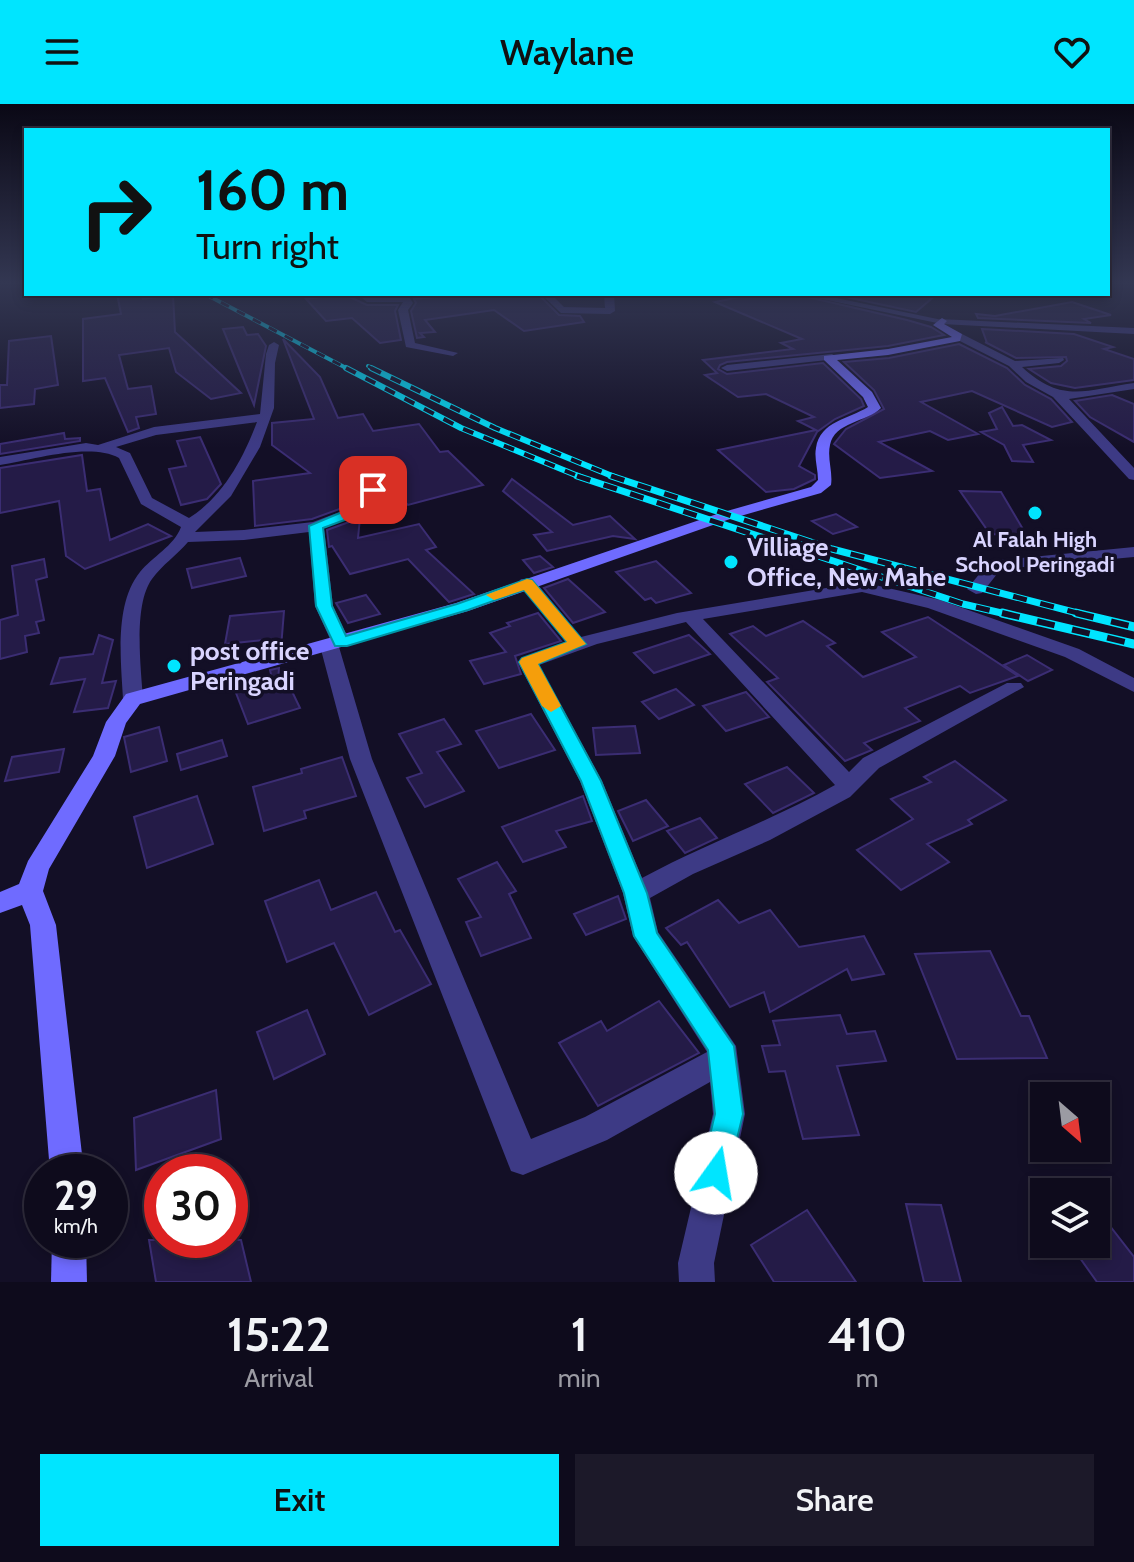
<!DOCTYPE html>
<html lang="en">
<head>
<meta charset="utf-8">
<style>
  body { margin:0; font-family:Cabin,sans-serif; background:#1c1929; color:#f1f3f6; height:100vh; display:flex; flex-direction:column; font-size:30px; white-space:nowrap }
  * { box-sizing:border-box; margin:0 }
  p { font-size:26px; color:#9b9ba3 }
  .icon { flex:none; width:44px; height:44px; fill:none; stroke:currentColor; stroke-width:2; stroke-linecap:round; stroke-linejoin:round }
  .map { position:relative; height:1178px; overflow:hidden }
  .side { display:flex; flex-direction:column; background:#0e0b1c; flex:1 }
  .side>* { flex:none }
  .top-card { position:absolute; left:24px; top:24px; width:1086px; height:168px; border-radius:0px; box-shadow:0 4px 12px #0003,0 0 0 2px #2e2b3b; background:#00e5ff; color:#111; overflow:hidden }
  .needle { width:52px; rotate:152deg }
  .controls { position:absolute; left:1030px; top:978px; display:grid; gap:16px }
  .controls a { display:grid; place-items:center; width:80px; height:80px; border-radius:0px; background:#0e0b1c; box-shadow:0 4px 12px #0003,0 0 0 2px #2e2b3b; font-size:40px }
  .speed { position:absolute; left:24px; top:1050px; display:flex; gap:16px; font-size:40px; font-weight:700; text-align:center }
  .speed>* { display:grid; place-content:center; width:104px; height:104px; border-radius:50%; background:#0e0b1c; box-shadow:0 4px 12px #0003,0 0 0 2px #2e2b3b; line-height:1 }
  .speed small { font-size:20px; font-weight:400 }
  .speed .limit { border:12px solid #d22; background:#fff; color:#111 }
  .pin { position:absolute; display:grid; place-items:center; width:68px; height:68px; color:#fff; margin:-34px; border-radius:16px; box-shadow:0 4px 12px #0006 }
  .me { position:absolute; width:88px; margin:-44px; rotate:13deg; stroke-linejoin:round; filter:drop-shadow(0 0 6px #0008) }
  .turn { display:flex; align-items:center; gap:28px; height:168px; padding:0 40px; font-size:36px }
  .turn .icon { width:104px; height:104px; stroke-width:2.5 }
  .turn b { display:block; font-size:56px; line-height:68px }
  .eta { display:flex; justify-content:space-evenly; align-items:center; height:136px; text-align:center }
  .eta b { font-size:48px; font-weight:600; line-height:56px }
  .cta { display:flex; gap:16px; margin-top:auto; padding:16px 40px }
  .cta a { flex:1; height:92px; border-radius:0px; background:#00e5ff; color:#111; font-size:32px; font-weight:600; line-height:92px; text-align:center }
  .cta a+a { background:#1c1929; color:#f1f3f6 }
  header { display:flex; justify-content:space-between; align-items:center; height:104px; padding:0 40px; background:#00e5ff; color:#111; font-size:36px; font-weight:600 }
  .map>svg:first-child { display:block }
  .building { fill:#241b47; stroke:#3b2d73; stroke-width:2 }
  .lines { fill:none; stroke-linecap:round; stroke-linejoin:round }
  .minor { fill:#3d3a85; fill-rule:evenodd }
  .tertiary { fill:#3d3a85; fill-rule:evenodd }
  .secondary { fill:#6f6bff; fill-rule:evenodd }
  .rail-far3-casing { stroke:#00e5ff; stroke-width:4 }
  .rail-far2-casing { stroke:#00e5ff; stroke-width:6 }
  .rail-far1-casing { stroke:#00e5ff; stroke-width:7 }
  .rail-casing { stroke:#00e5ff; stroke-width:9 }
  .rail-far3 { stroke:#130f26; stroke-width:3; stroke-dasharray:9; stroke-linecap:butt }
  .rail-far2 { stroke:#130f26; stroke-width:4; stroke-dasharray:11; stroke-linecap:butt }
  .rail-far1 { stroke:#130f26; stroke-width:5; stroke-dasharray:14; stroke-linecap:butt }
  .rail { stroke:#130f26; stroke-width:6; stroke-dasharray:18; stroke-linecap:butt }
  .route { fill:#00e5ff; stroke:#0095a6; stroke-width:2 }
  .slow { fill:#f59e0b }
  .poi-dot { fill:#00e5ff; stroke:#130f26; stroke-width:3 }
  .labels { text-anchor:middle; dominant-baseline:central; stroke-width:7; stroke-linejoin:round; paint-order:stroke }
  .far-poi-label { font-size:22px; font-weight:bold; fill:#d9d4ff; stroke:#130f26 }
  .poi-label { font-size:26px; font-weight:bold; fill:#d9d4ff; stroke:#130f26; text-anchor:start }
</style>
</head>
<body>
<header><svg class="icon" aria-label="menu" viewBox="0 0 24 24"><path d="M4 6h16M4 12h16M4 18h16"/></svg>Waylane<svg class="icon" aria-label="heart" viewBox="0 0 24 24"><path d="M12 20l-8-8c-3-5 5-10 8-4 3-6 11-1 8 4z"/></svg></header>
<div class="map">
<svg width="1134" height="1178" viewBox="0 0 1134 1178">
  <rect width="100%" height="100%" fill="#130f26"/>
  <g class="building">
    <path d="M117,190H142L143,195L173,191L175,228L241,289L211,295L176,268L169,244L119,251L128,285L151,282L156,310L136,313L139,324L128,328L105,274L83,277V215L121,210Z"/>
    <path d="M343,190L367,201H398L395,207L401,236L380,239L352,214L326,217L306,195Z"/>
    <path d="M465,190H538L559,211L580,212L584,218L524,227L494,206L425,216L435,228L420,229L424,233L417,234L411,207L416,199L414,195Z"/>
    <path d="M754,190H795L907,216L931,223L944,231L888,242L727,258L720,261L718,265L727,270L823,259L861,295L864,302L835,315L817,328L799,362L815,371V375L794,385L766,388L718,346L816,326L798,317L814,313L766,290L738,293L705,271L717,269L703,256L793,245L781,239L802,235L715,198Z"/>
    <path d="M832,190H937L916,208Z"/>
    <path d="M1072,198L1111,211L1084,215L1091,219L978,214L976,210L995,212Z"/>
    <path d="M243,223L247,231L258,230L266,242L254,301L223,225Z"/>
    <path d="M982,225L1074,230L1113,243L1104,245L1134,255V276L1075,284L1051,279L1029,265L1061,262L1067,257L1066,253L1016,254L985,238L987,239Z"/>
    <path d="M51,232L58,281L35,285L34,300L0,304V281H7L9,237Z"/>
    <path d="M283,235L320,273L338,314L363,310L373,327L419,320L440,348L448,347L483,381L408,401L382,376L378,360L369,356L360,362L363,385L356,399L312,415L255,422L253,377L310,369L272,341V319L314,315Z"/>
    <path d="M959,240L1007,264L1025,281L1051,295L1072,318L1052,323L972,287L921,298L978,330L948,336L930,327L879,338L932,367L880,374L834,340L846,325L884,305L874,286L844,258L889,254Z"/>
    <path d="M1112,291L1134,300V338L1090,313L1075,297Z"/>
    <path d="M1002,303L1013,322L1022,321L1051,336L1023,341L1033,358L1012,357L1004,341L981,328L997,325L989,309Z"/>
    <path d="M64,329L65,335L80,334V337L0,350V340Z"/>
    <path d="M200,333L221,380L207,395L181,401L169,365L186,362L177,337Z"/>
    <path d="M82,351L87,387L100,385L110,436L148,420L171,432L85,465L66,452L59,397L0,409V364Z"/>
    <path d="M512,375L573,421L610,412L635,435L613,432L547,447L534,431L552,428L503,387Z"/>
    <path d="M960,387L1001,388L1027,432L990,430Z"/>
    <path d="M836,410L857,423L833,430L812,417Z"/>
    <path d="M360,414L358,434L419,420L436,443L426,446L474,490L449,498L408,455L350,470L332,442L329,443L327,426Z"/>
    <path d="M540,452L553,463L534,469L523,456Z"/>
    <path d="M240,454L246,472L192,484L187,465Z"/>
    <path d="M44,455L47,473L36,476L44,516L36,518L39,529L25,532L27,548L0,555V516L18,511L12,462Z"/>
    <path d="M656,457L691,489L656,499L651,494L645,496L616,468Z"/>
    <path d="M568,475L605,508L573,519L544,484Z"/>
    <path d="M366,491L380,510L348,519L336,499Z"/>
    <path d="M284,507L281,544L266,548L264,536L225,540L230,512Z"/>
    <path d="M538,509L561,537L515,552L521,570L484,580L470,557L506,548L490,529L510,522L507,519Z"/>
    <path d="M928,513L1018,572L970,589L960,582L905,604L920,617L864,639L872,646L845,657L767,578L778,574L730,530L753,522L766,532L803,517L835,539L827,542L863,573L916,553L882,528Z"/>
    <path d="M99,531L113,536L102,579L116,577L108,604L74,608L85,575L51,580L60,554L93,550Z"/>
    <path d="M689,531L710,550L654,569L634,549Z"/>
    <path d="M1027,551L1052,566L1028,577L1004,561Z"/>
    <path d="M279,564L278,577L286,575L300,604L248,620L236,589L273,579L270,566Z"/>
    <path d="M676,585L694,601L659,615L642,598Z"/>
    <path d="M746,588L769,613L726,627L703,602Z"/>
    <path d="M531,610L555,646L499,664L476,627Z"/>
    <path d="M444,615L461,640L437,648L464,687L425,703L407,674L422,669L399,630Z"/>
    <path d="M635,622L640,649L596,651L593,624Z"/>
    <path d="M159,623L167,657L131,668L124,633Z"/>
    <path d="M222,636L227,652L181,666L177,650Z"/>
    <path d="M64,645L59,668L5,677L12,653Z"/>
    <path d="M342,653L356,692L304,707L306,714L264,727L253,683L302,669L301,665Z"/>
    <path d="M955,657L1006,696L968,716L972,720L927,740L949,758L901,786L857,746L913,715L891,695L931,678L924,673Z"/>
    <path d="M787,663L814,689L773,709L745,680Z"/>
    <path d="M197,692L213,740L147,764L134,713Z"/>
    <path d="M583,692L592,717L556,727L566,743L523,758L502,723Z"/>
    <path d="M646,696L668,722L633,737L618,707Z"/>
    <path d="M700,714L717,734L685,749L667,727Z"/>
    <path d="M497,758L516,787L509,790L531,834L481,852L466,818L481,813L458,775Z"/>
    <path d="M319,776L331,806L376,788L395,828L400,826L431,880L369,911L334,839L287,858L265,797Z"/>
    <path d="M618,792L626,815L586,831L574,810Z"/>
    <path d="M718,796L739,819L770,806L799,843L864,832L884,870L852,876L847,865L770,908L764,888L730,903L687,838L681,841L666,824Z"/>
    <path d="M990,847L1021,912H1029L1047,954L957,955L915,850Z"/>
    <path d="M659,897L699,949L598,1002L559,939L601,917L607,927Z"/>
    <path d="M307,906L325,950L274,975L257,928Z"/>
    <path d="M840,911L847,930L875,927L886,957L837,962L859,1031L803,1035L785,967L769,968L762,942L780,941L773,917Z"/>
    <path d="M216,986L221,1035L136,1066L134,1014Z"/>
    <path d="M906,1100L941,1101L961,1178H924Z"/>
    <path d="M1096,1104L1134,1153V1178H1097L1070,1140H1096Z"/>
    <path d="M807,1106L856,1178H774L751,1141Z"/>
    <path d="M149,1136H241L251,1178H156Z"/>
  </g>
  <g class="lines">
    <g class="minor">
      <path d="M357,190L409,193L413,199L408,206L415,239L458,249L453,252L406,243L398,206L403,198H367Z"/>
      <path d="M541,190H551L564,203L605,204L604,190H614L615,207L610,210L561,209Z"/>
      <path d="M798,190H817L947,217L942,220Z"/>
      <path d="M954,230H962L1015,257L1063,254L1064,256L1059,259L1022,263C1062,300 1085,286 1134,279V285L1069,295L1134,364V376L1129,375L1053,293L1026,278L1009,262L954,234Z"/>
      <path d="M274,238L279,241L275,259L274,304L260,343L231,392L195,428L244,426L313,418L358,401L366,386L363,363L370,359L377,363L380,386L369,407L324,424L333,502L350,538L348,542L339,543L372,655L531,1035L585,1013L707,948L633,832L623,789L580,677L518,558L521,554L566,538L521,483L518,479L521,475H533L581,533L677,509L862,478L940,496L1079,545L1134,574V588L1065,553L928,504L862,488L703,515L849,668L863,654L1007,579H1021L1024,583L879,664L850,693L770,736L693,770L650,794L658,828L736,942L745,1010L714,1159L715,1178H679L678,1159L713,1010L710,978L607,1036L523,1071L511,1067L350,655L320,542L322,538L331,537L315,502L309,428L244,436L188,438C177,451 162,461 152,475C133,501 141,564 143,595L133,601L123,595C121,557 114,500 140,468C152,453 174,442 181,423L141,400L119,354C90,338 32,356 0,361V353L86,339L98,341L154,323L260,310L266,250L269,241ZM257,318C243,355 223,393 189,414L152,394L130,349L116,343L156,331ZM686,518L835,681C773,716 705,740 642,774L602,677L539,561L597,540Z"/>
      <path d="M832,250L837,253L836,255L727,267L721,264L727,261Z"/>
      <path d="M1134,443V453L1001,465L982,489L976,490L967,485L990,457Z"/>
    </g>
    <path class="tertiary" d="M939,215L1134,224V230L942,220Z"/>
    <g class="secondary">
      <path d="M942,214L947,217L944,220L962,230L960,237L888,251L837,256L872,288L881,304C867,318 834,318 830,341C827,354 833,368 831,381L821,389L730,415L468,507L140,600L126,619L115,652L49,765L43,787L56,821L84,1068H50L30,821L22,801L0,809V788L19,780L28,757L93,652L106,618L126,590L456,499L720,409L811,383L818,376C818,365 814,354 816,344C820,317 849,315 868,303L863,293L824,256V252L888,245L952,233L933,221Z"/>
      <path d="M52,1136H86L87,1178H51Z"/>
    </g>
    <defs>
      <g id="rail-far3">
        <path d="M205,190L350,266"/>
        <path d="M368,262L375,266"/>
      </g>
      <g id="rail-far2">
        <path d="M346,264L461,324L583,374"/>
        <path d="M371,264L495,324L617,374"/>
      </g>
      <g id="rail-far1">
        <path d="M577,372L963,500L1010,511"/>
        <path d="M611,372L832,445L1085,511"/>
      </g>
      <g id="rail">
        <path d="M1002,509L1134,540"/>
        <path d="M1076,509L1134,523"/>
      </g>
    </defs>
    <use href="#rail-far3" class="rail-far3-casing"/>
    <use href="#rail-far2" class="rail-far2-casing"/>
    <use href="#rail-far1" class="rail-far1-casing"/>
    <use href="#rail" class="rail-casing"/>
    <use href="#rail-far3" class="rail-far3"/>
    <use href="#rail-far2" class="rail-far2"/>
    <use href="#rail-far1" class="rail-far1"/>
    <use href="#rail" class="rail"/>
  </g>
  <linearGradient id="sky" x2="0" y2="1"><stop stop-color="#0a0815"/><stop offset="0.52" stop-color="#333752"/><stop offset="1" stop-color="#333752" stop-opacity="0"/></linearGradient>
  <rect width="1134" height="344" fill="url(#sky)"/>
  <path class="route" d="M368,383L380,386L369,407L323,424L332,502L346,532L457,500L527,475L532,476L586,540L538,560L601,677L647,789L657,829L734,942L743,1010L726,1080L716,1084L705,1080L701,1069L715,1010L708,946L634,832L624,789L581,677L519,558L522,554L567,538L524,486L468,506L347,542H335L316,502L309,422L359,401Z"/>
  <path class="slow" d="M527,475L532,476L586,540L538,560L561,602L551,608L542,602L519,558L522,554L567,538L524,486L494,496L486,491Z"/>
  <g class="poi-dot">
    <circle cx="1035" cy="409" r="8"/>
    <circle cx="731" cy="458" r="8"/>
    <circle cx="174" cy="562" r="8"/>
  </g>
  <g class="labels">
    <g class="far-poi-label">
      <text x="1035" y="435">Al Falah High<tspan x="1035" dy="25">School Peringadi</tspan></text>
    </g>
    <g class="poi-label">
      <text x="747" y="443">Villiage<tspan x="747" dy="30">Office, New Mahe</tspan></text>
      <text x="190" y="547">post office<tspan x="190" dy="30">Peringadi</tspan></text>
    </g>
  </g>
</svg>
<div class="controls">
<a><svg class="needle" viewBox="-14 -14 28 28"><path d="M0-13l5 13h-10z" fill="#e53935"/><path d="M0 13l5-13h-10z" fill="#9b9ba3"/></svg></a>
<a><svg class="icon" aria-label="layers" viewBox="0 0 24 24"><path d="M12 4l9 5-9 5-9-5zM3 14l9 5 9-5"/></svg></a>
</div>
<div class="speed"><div>29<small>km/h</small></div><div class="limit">30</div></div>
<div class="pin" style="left:373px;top:386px;background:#d93025"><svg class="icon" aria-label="arrive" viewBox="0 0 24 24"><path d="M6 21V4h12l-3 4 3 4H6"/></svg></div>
<svg class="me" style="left:716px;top:1069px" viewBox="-20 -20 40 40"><circle r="19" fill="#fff"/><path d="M0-13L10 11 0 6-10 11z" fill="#00e5ff"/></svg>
<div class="top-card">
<div class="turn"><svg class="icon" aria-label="right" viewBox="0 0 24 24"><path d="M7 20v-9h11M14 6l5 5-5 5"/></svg><div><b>160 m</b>Turn right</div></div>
</div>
</div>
<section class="side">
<div class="eta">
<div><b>15:22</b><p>Arrival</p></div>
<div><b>1</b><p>min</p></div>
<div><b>410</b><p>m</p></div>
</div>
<div class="cta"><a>Exit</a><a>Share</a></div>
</section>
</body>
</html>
